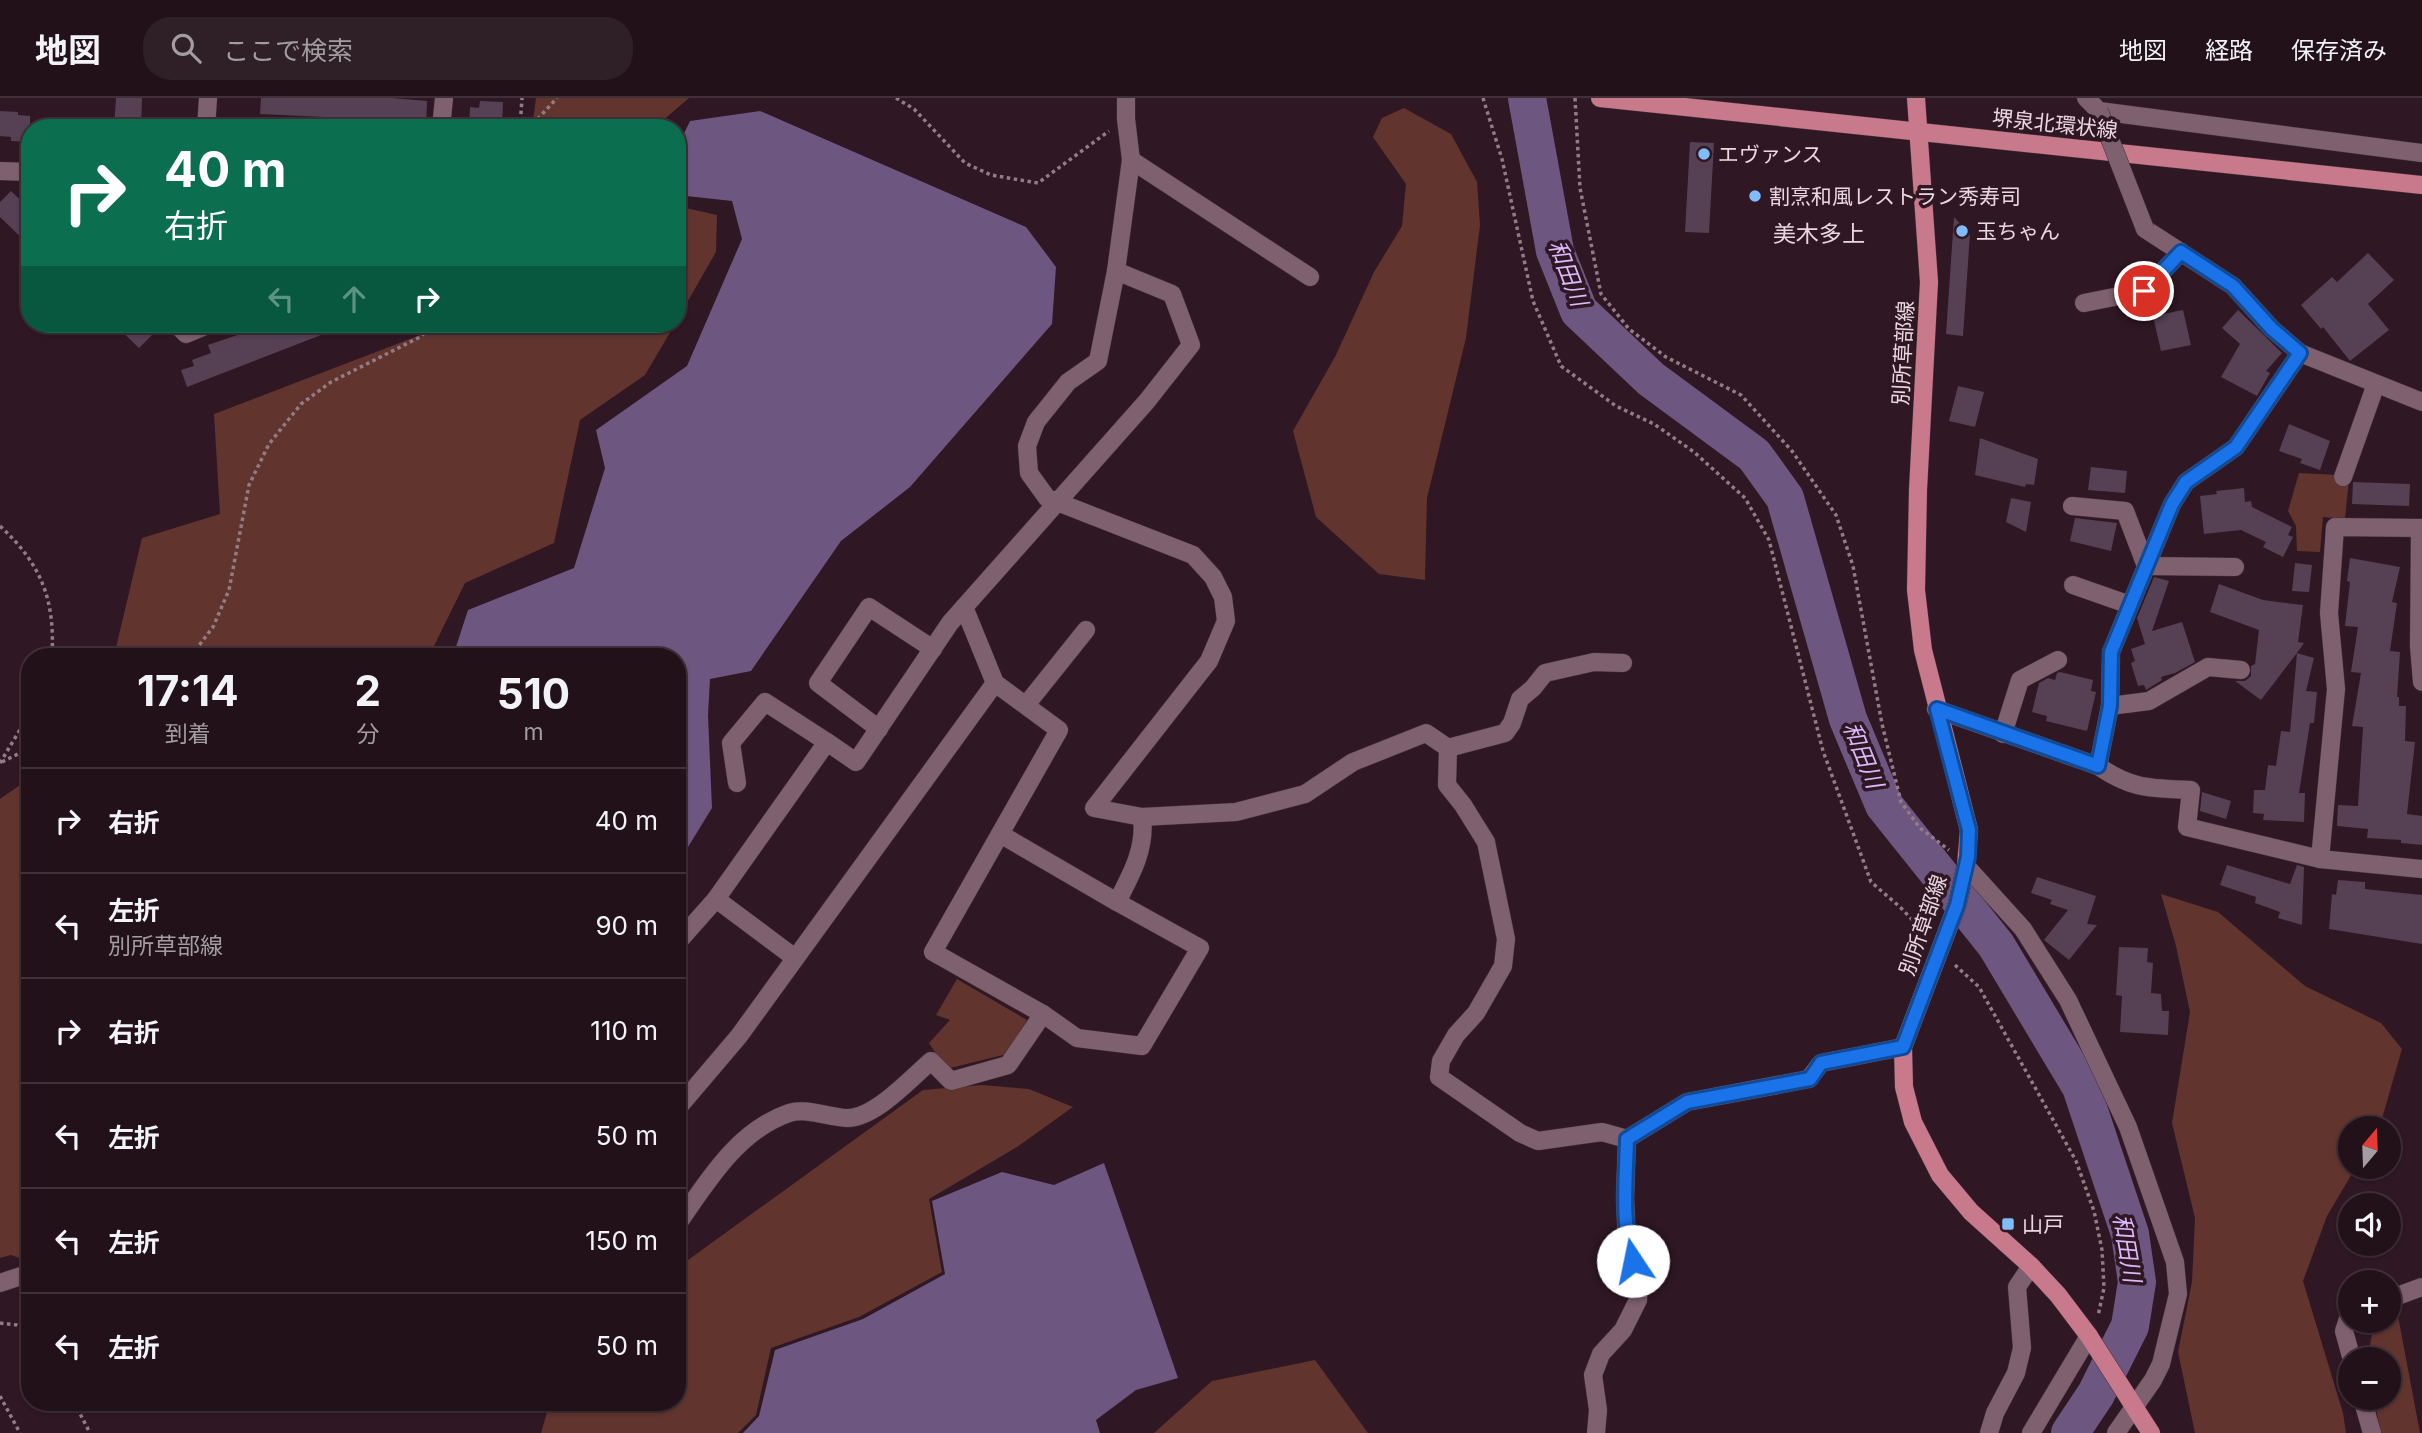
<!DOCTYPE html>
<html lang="ja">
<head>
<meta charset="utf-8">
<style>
  body { margin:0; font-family:Inter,"Noto Sans JP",sans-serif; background:#2f1f27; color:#f1f3f6; height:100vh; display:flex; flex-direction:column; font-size:26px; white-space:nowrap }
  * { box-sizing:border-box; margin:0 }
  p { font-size:23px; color:#a39da2 }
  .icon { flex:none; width:38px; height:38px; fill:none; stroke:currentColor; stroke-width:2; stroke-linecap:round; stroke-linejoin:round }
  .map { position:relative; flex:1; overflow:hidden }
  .details { position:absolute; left:21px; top:550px; width:665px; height:763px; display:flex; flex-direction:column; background:#23111a; border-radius:28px; box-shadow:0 2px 5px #0004,0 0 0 2px #403139 }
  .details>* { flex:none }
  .top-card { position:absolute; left:21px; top:21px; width:665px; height:214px; border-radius:28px; box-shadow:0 2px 5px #0004,0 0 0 2px #403139; background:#0b6e4f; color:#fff; overflow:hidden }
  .needle { width:46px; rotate:19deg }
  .controls { position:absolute; left:2338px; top:1018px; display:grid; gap:14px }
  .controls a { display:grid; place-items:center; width:63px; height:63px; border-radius:50%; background:#23111a; box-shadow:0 2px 5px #0004,0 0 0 2px #403139; font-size:35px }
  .pin { position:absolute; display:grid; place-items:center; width:60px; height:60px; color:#fff; margin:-30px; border:4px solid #fff; border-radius:50%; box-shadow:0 2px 7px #0007 }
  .me { position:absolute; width:77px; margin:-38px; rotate:349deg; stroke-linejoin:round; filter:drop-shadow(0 0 5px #0008) }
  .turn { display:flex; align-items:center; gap:24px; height:147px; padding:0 28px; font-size:32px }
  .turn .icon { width:91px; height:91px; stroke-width:2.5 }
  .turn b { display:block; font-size:49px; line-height:60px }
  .lanes { display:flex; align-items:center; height:66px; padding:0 28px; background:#0003; justify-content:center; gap:35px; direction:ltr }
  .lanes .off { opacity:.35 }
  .eta { display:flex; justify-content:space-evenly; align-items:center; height:119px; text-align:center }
  .eta b { font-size:42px; font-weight:700; line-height:49px }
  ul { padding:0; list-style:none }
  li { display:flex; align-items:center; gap:21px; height:105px; padding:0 28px; border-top:2px solid #403139 }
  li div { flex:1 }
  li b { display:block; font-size:26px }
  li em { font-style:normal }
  header { display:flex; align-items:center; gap:42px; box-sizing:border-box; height:98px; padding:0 35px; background:#23111a; border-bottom:2px solid #403139 }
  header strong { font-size:33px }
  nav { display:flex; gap:38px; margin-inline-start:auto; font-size:24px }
  .search { width:490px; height:63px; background:#2f1f27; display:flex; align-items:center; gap:18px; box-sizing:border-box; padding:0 24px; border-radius:28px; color:#a39da2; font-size:26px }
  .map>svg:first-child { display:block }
  .green { fill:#62342e }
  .water { fill:#6d5680 }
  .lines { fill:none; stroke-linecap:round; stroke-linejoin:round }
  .river { stroke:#6d5680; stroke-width:38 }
  .building { fill:#564054 }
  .minor-casing { stroke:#45323b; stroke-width:19 }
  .major-casing { stroke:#45323b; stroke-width:19 }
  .path { stroke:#927d87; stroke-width:3.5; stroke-dasharray:3.5 3.5; stroke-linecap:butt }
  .minor { stroke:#7e606e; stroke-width:18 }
  .major { stroke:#c9798c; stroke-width:18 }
  .minor-bridge-casing { stroke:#45323b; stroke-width:19; stroke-linecap:butt }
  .minor-bridge { stroke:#7e606e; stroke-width:18 }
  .route-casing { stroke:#114b97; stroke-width:18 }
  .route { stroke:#1a73e8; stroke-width:12 }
  .poi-dot { fill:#81bcfa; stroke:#2f1723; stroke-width:2.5 }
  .labels { text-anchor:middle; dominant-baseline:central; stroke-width:7; stroke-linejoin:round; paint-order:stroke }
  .street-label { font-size:21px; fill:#ead8e0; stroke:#2f1723 }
  .poi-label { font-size:21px; fill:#ead8e0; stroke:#2f1723; text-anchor:start }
  .neighbourhood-label { font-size:23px; fill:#ead8e0; stroke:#2f1723 }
  .water-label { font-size:23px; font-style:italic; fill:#ddb8fc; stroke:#2f1723 }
</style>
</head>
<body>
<header>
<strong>地図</strong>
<div class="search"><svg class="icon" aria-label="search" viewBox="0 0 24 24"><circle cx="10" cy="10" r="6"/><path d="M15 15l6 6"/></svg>ここで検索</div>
<nav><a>地図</a><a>経路</a><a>保存済み</a></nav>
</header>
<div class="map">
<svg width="2422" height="1335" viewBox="0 0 2422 1335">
  <rect width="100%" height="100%" fill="#2f1723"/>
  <g class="green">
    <path d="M536,0H689L654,30H532Z"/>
    <path d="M1404,10L1451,36L1477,84L1480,127L1466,240L1427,400L1425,482L1379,476L1316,419L1293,333L1336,257L1374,174L1402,128L1406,86L1373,39L1382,20Z"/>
    <path d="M677,108L717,117L716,154L677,222Z"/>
    <path d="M449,226H675L645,277L580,322L554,445L465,485L429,558H114L142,440L220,416L214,316Z"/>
    <path d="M2299,375L2338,377L2349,381L2345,421L2323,419L2320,454L2297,453L2296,428L2288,413Z"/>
    <path d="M30,680V1164L11,1157L0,1160V701Z"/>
    <path d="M2161,796L2218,814L2305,888L2381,925L2402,951L2379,1031H2350V1069H2356L2327,1118L2303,1183L2343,1315L2346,1335H2195L2178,1254L2192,1184L2195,1120L2172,1025L2190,914L2176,848Z"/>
    <path d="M957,881L1027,922L1007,956L946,971L929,945L950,922L936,917Z"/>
    <path d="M982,987L1029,991L1073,1009L1017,1049L929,1101L942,1174L859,1219L771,1250L756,1317L738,1335H541L550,1304H677V1170L923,992Z"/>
    <path d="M2389,1216L2398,1218L2420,1335H2381L2374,1300H2389V1262H2369L2368,1258L2374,1226L2378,1223H2389Z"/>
    <path d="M1315,1262L1368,1335H1154L1212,1283Z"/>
  </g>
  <g class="water">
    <path d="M760,13L1026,129L1056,169L1052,226L910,389L841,443L751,573L710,581L708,617L712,710L677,767V558H453L468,512L574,470L605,370L596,332L687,268L742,141L732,103L677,97V50L690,23Z"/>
    <path d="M1104,1065L1178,1280L1136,1292L1096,1322L1100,1335H743L759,1318L775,1252L863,1221L945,1176L932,1103L1002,1074L1054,1087Z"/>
  </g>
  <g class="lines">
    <path class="river" d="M1527,0L1555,153L1579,213L1651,281L1754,357L1785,400L1848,621L1884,707L1996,847L2081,989L2130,1136L2137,1184L2130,1228L2096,1296L2070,1335"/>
  </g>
  <g class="building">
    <path d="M116,0H142L141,30H114Z"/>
    <path d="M261,0H392L427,3L426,30H400V26L366,24V21L260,16Z"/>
    <path d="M480,3L503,4L502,30H469L470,9L479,10Z"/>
    <path d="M0,13L18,14V17L30,18V44L11,43V39L0,38Z"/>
    <path d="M1690,44L1714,45L1709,135L1685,134Z"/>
    <path d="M11,93L30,111V148L0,119V104Z"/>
    <path d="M1954,119L1970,136L1963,238L1946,236Z"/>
    <path d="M2368,155L2394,182L2368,206L2389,232L2350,263L2323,229L2321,231L2301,207L2332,179L2337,184Z"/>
    <path d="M2183,212L2191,247L2161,253L2153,218Z"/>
    <path d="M2238,212L2282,255L2266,273L2270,275L2257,298L2221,279L2240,246L2222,230Z"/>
    <path d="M114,226H155L148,234L152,237L139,250Z"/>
    <path d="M270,226L347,227L187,289L181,272L194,268L192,262L211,255L208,247Z"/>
    <path d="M1958,288L1984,294L1975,329L1949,323Z"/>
    <path d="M2289,326L2330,343L2320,372L2300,365L2302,361L2279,353Z"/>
    <path d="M1980,340L2038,361L2034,387L2026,386L2025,389L1975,377Z"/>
    <path d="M2091,369L2127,373L2125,395L2088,392Z"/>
    <path d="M2353,384L2410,386L2409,408L2352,406Z"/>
    <path d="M2244,390L2245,404L2251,403L2252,409L2292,429L2288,437L2293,439L2283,459L2263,449L2266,444L2241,432L2204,436L2200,398L2217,396L2216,393Z"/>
    <path d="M2011,400L2031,404L2026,434L2006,424Z"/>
    <path d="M2075,420L2117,425L2111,453L2070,443Z"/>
    <path d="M2350,460L2400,469L2392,504L2397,505L2390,553L2400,554L2397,599H2399V608H2406L2405,643L2415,644L2407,716L2422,718V747L2401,745V742L2367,740L2368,731L2337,728L2338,707L2358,708L2363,629L2352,628L2361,575L2351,574L2358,529L2345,528L2350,484L2347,483Z"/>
    <path d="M2295,465L2312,467L2309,494L2292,493Z"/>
    <path d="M2154,479L2169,483L2152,533L2182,524L2195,564L2175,575L2161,579L2162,582L2146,592L2144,587L2138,588L2131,565L2135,563L2131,551L2145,546L2137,520Z"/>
    <path d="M2219,486L2263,502L2303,507L2298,544L2304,545L2297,555L2314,560L2306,593L2317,594L2314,625H2310L2299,695H2305L2304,724L2263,722L2264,716L2253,715L2254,692H2265L2268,667L2276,668L2281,633L2290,634L2297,555L2261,602L2235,583H2245L2251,578V568L2255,566L2259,532L2210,514Z"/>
    <path d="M2060,574L2093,582L2091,593L2096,594L2087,633L2046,623L2047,618L2032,614L2039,585L2048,580L2055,582L2057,575Z"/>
    <path d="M2202,694L2231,703L2226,721L2200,713Z"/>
    <path d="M2227,767L2290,786L2297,767L2304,769L2302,827L2278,820L2280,814L2255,805L2256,799L2220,787Z"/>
    <path d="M2037,779L2096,798L2087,826L2097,827L2069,862L2044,842L2068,812L2050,806L2052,802L2031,795Z"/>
    <path d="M2338,782L2365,784V791L2422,797V846L2329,831L2332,796L2336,797Z"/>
    <path d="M2119,849L2148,850L2147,864L2153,865L2151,895L2161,896L2162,913H2169L2168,937L2120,934L2122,898L2116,897Z"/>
  </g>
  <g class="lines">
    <defs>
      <g id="minor">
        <path d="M1126,0V21L1131,62L1116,173L1098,263L1068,284L1036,324L1027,348L1029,375L1047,400L1193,457L1213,479L1223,499L1226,523L1209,563L1094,710L1142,719L1236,714L1305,696L1353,664L1426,635L1448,650L1447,687L1463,707L1486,744L1506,841L1503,868L1476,915L1456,937L1441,963L1439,979L1520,1035L1538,1043L1602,1034L1627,1041L1687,1004L1809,981L1821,965L1903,949"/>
        <path d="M2086,0L2099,13L2422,55"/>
        <path d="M206,30L208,0"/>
        <path d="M441,30L444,0"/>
        <path d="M1131,62L1310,179"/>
        <path d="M0,73L30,74"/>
        <path d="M2145,131L2233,188L2272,231L2300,255L2422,304"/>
        <path d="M2084,205L2144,193L2181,154"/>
        <path d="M176,226L186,236L210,226"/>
        <path d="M2343,379L2376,286"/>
        <path d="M2072,408L2125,413L2146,468L2235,469"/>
        <path d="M2420,430L2419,548L2422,584"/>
        <path d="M2073,487L2130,507"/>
        <path d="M964,509L995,585L1059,632L933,854L1043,916L1077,940L1142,948L1200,850L1117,804C1131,777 1146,751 1142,719"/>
        <path d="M1026,607L1086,532"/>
        <path d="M2110,608L2149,603L2208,569L2241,572"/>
        <path d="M1936,611L2098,668L2110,608L2111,554L2172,406L2186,384L2236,349L2300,255"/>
        <path d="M879,631L818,585L869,509L933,551"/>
        <path d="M2003,636L2020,582L2058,562"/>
        <path d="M1448,650L1505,635L1512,625L1520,601L1533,590L1545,575L1594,564L1623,565"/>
        <path d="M2098,668C2133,692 2151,690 2191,692L2187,729L2320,761L2422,771"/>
        <path d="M737,685L731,645L765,604L827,644"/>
        <path d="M1000,736L1117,804"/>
        <path d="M2320,761L2336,591L2329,515L2335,429L2422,430"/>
        <path d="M1966,768L2023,831L2068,902L2128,1029L2175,1164L2178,1196L2161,1266L2153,1282L2116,1335"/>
        <path d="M716,801L827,644L856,664L950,525L1147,303L1191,247L1172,196L1116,173"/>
        <path d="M677,845L716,801L795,860"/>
        <path d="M677,1011L739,938L995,585"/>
        <path d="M677,1127C707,1084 737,1033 789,1015C807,1009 830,1020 848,1020C876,1019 910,981 931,963L951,983L1008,967L1043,916"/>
        <path d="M0,1185L27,1176"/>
        <path d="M2389,1201L2422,1189"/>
        <path d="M2350,1215L2344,1233L2352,1262"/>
        <path d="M2362,1300L2372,1335"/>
        <path d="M1596,1335L1598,1312L1593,1277L1601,1256L1623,1232L1638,1202L1639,1182L1627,1145L1625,1100L1627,1041"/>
        <path d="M1989,1335L1995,1315L2016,1275L2022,1250L2017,1189L2031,1168"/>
        <path d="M2031,1335L2089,1238"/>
      </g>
      <g id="major">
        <path d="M1600,0L2422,87"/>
        <path d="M1916,0L1929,184L1918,392L1916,492L1923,552L1969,732L1966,768L1957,807L1903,949L1904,989L1913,1024L1940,1077L1971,1114L2031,1168L2058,1197L2089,1238L2151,1335"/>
      </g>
    </defs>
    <use href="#minor" class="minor-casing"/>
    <use href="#major" class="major-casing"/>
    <g class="path">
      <path d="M896,0L914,11L965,65L991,77L1038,85L1109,33"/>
      <path d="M1483,0L1502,61L1533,203L1561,268L1616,308L1654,326L1694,354L1745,400L1769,442L1823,653L1871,784L1900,809L1926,836"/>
      <path d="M1575,0L1580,90L1601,196L1629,231L1666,259L1741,297L1792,353L1836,417L1853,468L1882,626L1901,704L1920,730L1949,752"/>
      <path d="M520,30L522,0"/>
      <path d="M527,30L534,25L557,0"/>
      <path d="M0,428C42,467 55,502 52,558"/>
      <path d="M191,558L213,529L229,492L249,387L269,346L301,306L331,284L420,239L435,226"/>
      <path d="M2,664L30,650"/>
      <path d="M0,665L30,615"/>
      <path d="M1955,867L1979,889L2076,1063L2094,1113L2102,1152L2104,1190L2098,1218"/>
      <path d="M0,1225L17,1227L30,1233"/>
      <path d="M0,1298L20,1335"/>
      <path d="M74,1304L90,1335"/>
    </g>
    <use href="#minor" class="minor"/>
    <use href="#major" class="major"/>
    <defs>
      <path id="minor-bridge" d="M2099,13L2145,131"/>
    </defs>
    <use href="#minor-bridge" class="minor-bridge-casing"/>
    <use href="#minor-bridge" class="minor-bridge"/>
  </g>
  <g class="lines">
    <defs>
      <path id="route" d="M1633,1163C1621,1124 1626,1081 1627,1041L1687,1004L1810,981L1821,965L1903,949L1957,807L1968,759L1969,732L1937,611L2098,668L2110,608L2111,554L2172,406L2186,384L2236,349L2300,255L2272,231L2233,188L2181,154L2144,193"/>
    </defs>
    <use href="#route" class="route-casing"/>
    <use href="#route" class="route"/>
  </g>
  <g class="poi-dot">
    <circle cx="1704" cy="56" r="7"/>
    <circle cx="1755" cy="98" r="7"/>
    <circle cx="1962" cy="133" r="7"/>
    <rect x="2001" y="1119" width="14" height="14" rx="3.5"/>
  </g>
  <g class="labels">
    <g class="street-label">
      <text transform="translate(2055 26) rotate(6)">堺泉北環状線</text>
      <text transform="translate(1903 255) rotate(-87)">別所草部線</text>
      <text transform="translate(1923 827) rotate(-71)">別所草部線</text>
    </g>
    <g class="poi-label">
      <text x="1718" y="56">エヴァンス</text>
      <text x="1769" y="98">割烹和風レストラン秀寿司</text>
      <text x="1976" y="133">玉ちゃん</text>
      <text x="2022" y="1126">山戸</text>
    </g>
    <g class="neighbourhood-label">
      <text x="1819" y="136">美木多上</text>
    </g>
    <g class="water-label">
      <text transform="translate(1568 175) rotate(69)">和田川</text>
      <text transform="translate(1863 657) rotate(68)">和田川</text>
      <text transform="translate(2127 1150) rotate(80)">和田川</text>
    </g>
  </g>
</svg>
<div class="controls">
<a><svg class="needle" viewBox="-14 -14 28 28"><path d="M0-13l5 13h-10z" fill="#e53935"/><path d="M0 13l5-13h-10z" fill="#a39da2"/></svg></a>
<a><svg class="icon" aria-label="sound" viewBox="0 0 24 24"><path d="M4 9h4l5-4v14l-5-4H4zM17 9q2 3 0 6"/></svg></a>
<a>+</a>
<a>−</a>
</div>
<div class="pin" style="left:2144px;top:193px;background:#d93025"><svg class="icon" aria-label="arrive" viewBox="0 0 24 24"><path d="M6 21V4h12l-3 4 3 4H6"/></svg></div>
<svg class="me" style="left:1633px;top:1163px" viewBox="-20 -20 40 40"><circle r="19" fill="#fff"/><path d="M0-13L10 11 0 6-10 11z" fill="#1a73e8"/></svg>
<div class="top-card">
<div class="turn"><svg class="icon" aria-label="right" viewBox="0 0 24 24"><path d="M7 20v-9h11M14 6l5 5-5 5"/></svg><div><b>40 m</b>右折</div></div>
<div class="lanes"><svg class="icon off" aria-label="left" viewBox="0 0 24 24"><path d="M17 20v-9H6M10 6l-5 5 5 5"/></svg><svg class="icon off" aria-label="ahead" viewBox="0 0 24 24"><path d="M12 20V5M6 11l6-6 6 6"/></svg><svg class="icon" aria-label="right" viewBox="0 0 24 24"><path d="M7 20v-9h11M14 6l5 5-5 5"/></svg></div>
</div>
<section class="details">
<div class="eta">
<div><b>17:14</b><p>到着</p></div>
<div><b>2</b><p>分</p></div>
<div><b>510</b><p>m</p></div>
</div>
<ul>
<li><svg class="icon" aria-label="right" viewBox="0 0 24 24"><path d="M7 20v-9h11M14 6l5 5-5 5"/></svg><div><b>右折</b></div><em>40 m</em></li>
<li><svg class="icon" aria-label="left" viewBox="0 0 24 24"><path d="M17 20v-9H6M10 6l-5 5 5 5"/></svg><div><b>左折</b><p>別所草部線</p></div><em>90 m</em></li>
<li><svg class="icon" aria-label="right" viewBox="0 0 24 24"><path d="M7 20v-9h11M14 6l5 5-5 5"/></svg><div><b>右折</b></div><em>110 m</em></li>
<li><svg class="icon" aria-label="left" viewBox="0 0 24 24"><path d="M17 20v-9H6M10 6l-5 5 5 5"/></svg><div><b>左折</b></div><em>50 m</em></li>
<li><svg class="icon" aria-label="left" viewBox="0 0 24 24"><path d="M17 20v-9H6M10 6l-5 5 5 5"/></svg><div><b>左折</b></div><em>150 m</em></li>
<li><svg class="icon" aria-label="left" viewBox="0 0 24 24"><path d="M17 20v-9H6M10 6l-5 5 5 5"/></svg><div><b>左折</b></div><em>50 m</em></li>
</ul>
</section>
</div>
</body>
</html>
